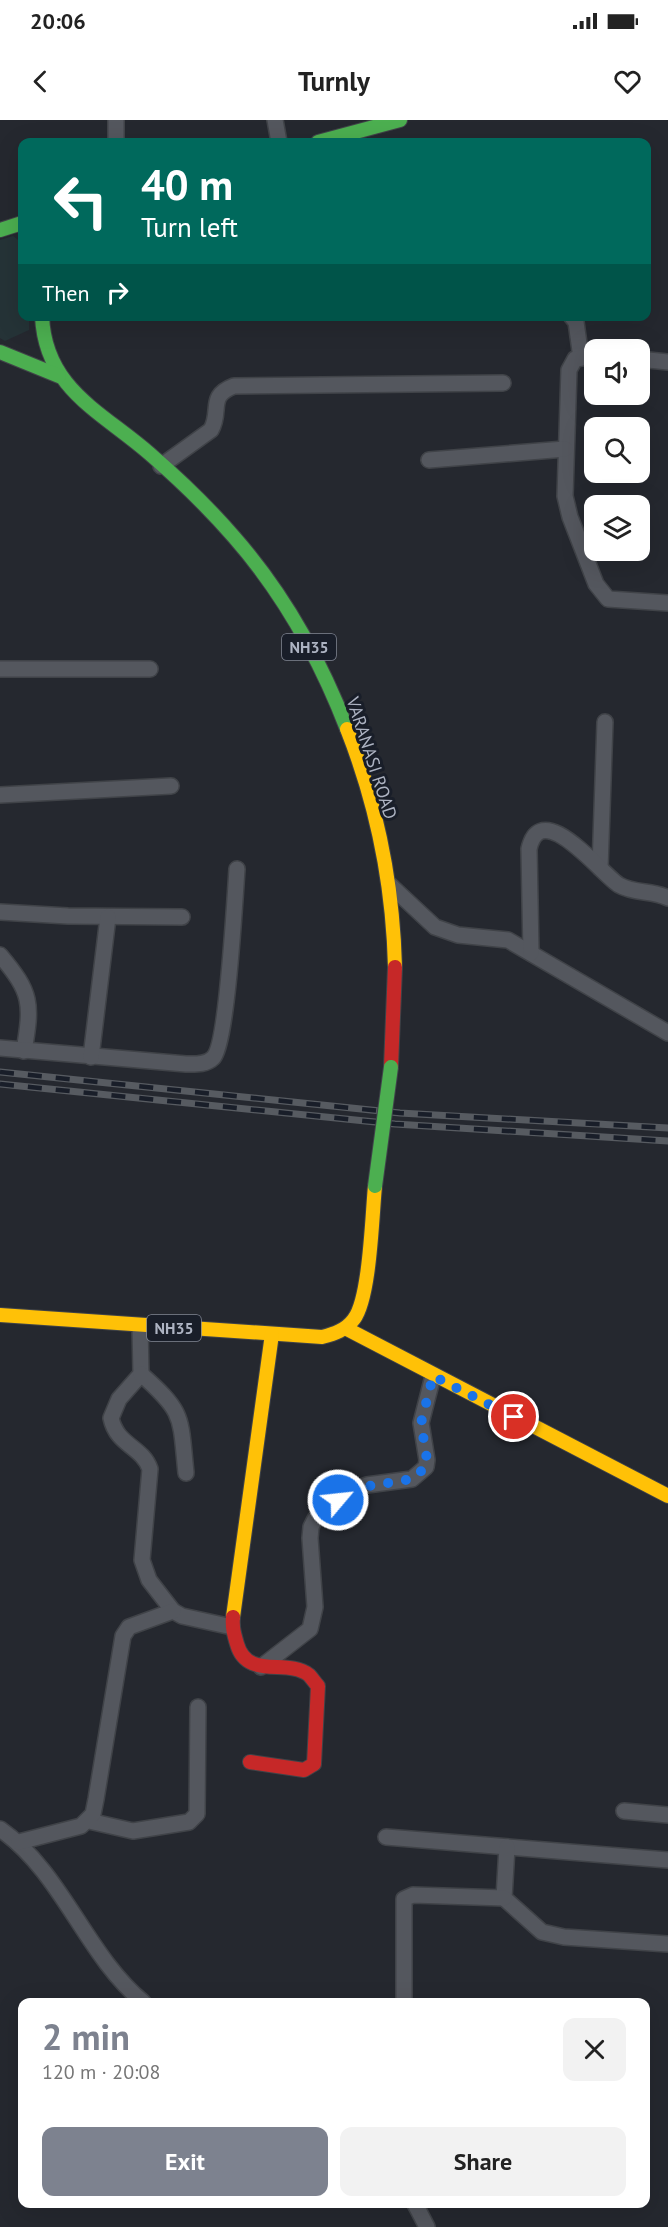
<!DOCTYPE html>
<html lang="en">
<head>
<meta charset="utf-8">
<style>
  body { margin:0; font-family:"PT Sans",sans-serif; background:#f2f2f2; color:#222; height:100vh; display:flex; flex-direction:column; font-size:22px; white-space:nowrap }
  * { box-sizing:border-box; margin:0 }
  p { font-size:20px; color:#767676 }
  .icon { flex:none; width:33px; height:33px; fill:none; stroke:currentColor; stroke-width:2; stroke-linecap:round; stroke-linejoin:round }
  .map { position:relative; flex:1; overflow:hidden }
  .sheet { position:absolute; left:18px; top:1878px; width:632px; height:210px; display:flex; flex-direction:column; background:#fff; border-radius:12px; box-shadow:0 6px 24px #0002 }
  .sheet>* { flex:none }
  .top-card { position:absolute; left:18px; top:18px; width:633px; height:183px; border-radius:12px; box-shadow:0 6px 24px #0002; background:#00695c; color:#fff; overflow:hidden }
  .controls { position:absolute; left:584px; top:219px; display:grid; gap:12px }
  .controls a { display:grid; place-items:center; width:66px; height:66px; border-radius:12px; background:#fff; box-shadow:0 6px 24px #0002; font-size:30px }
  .pin { position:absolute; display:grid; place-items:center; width:51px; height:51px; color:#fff; margin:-26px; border:3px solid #fff; border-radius:50%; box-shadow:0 2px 6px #0007 }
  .me { position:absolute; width:66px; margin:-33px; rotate:62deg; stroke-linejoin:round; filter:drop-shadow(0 0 4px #0008) }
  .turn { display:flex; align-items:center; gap:21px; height:126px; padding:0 24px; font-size:27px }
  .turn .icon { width:78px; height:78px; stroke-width:2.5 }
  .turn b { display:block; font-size:42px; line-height:51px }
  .then { display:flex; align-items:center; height:57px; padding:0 24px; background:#0003; gap:12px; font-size:22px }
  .round { display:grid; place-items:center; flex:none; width:63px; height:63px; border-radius:12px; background:#f2f2f2 }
  .overview { display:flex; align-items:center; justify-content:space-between; height:102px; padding:0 24px }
  h1 { font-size:36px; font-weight:700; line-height:45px; color:#7d828f }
  .action { display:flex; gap:12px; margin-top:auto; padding:12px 24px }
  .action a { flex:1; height:69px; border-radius:12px; background:#7d828f; color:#fff; font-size:24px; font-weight:700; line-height:69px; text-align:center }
  .action a+a { background:#f2f2f2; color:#222 }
  .status { display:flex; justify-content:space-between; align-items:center; height:42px; padding:0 30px; background:#fff; direction:ltr }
  .status svg { height:16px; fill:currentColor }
  header { display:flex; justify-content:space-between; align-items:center; height:78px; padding:0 24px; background:#fff; font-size:27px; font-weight:700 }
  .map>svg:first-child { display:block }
  .green { fill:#253337 }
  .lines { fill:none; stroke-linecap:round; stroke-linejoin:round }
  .street-casing { stroke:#404348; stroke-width:18 }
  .fast-casing { stroke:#404348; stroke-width:16 }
  .slow-casing { stroke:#404348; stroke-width:16 }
  .jam-casing { stroke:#404348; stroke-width:16 }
  .street { stroke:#54575e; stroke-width:15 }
  .fast { stroke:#4caf50; stroke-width:14 }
  .slow { stroke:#ffc107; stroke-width:14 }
  .jam { stroke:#c62828; stroke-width:14 }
  .rail-casing { stroke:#575b61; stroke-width:7 }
  .rail { stroke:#191e29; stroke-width:4.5; stroke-dasharray:14; stroke-linecap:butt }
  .fast-bridge-casing { stroke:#41444b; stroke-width:16; stroke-linecap:butt }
  .fast-bridge { stroke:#4caf50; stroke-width:14 }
  .route { stroke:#1a73e8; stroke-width:10; stroke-dasharray:0 18 }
  .labels { text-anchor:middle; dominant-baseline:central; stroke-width:6; stroke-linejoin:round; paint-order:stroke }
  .shield { fill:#191e29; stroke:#818694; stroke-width:1.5 }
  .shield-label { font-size:16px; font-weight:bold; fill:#adb3c2 }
  .street-label { font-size:18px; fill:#adb3c2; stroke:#191e29 }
</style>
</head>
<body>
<div class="status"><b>20:06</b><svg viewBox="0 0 49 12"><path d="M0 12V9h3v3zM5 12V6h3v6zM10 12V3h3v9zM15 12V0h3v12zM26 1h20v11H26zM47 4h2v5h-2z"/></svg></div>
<header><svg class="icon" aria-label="back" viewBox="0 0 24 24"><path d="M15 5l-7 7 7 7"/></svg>Turnly<svg class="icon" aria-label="heart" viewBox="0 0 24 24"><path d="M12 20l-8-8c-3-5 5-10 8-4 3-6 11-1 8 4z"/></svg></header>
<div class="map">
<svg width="668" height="2107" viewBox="0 0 668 2107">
  <rect width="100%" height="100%" fill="#25282f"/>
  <path class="green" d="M13,116L22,123V196L29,197V210L5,221L0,218V120Z"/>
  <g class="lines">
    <defs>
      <g id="street">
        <path d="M116,0V22"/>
        <path d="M275,0L279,22"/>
        <path d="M571,196L576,202L581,238"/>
        <path d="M594,236L575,239L569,250L565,376L570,397L596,464L608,479L668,483"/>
        <path d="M639,239L668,242"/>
        <path d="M429,340L565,329"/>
        <path d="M161,346L211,310C222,291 207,276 234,266L503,263"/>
        <path d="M0,549H150"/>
        <path d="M0,675L171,666"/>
        <path d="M600,748L605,602"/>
        <path d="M390,765L435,807L458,815L508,820L668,913"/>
        <path d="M0,792L68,796L182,797"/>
        <path d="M531,833L529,729C541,675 602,755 619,765C634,774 653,770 668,778"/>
        <path d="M0,835C32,873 32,883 24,931"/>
        <path d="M0,928L186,944C195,944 206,945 213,938C227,925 235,777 237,749"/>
        <path d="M91,937L108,797"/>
        <path d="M140,1206L141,1254L119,1279L111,1298C117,1326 142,1326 150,1349L142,1440L149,1460L173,1491L182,1496L232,1507"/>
        <path d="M141,1254C185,1293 180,1296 186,1353"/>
        <path d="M261,1547L310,1509L315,1487L310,1418L311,1407L315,1399L350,1371L367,1365L412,1359L426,1347L427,1340L421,1303L433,1256"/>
        <path d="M624,1691L668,1695"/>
        <path d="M89,1701L133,1711L189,1702L197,1694L198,1587"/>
        <path d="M0,1709C63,1753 85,1834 143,1882"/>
        <path d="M386,1717L668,1740"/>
        <path d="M19,1722L81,1706L93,1694L96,1679L123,1516L129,1507L173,1491"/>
        <path d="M507,1727L504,1778L542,1812L564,1817L668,1824"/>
        <path d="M404,1882V1779L413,1775L504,1778"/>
        <path d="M415,2084L427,2107"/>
      </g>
      <g id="fast">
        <path d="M318,22L400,0"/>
        <path d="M0,110L22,103"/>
        <path d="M42,196C45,269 102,292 150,334C180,360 208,387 234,417C284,474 320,539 347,609"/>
        <path d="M0,232L59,256"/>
      </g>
      <g id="slow">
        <path d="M347,609C377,685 393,766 395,847"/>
        <path d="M0,1195L322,1217C334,1214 346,1210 354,1199C370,1178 372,1096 375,1066"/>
        <path d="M347,1209L668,1376"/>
        <path d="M233,1497L272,1214"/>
      </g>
      <g id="jam">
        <path d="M391,947L395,847"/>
        <path d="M233,1497C232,1507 234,1514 237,1524C247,1560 287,1538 309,1555C312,1558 315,1563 318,1566L314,1644L304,1650L250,1642"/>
      </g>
    </defs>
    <use href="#street" class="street-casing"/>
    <use href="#fast" class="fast-casing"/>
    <use href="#slow" class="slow-casing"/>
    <use href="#jam" class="jam-casing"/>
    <use href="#street" class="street"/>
    <use href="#fast" class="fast"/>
    <use href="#slow" class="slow"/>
    <use href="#jam" class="jam"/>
    <defs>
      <g id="rail">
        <path d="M0,952L400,993L668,1008"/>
        <path d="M0,964L395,1004L668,1021"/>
      </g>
    </defs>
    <use href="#rail" class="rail-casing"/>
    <use href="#rail" class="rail"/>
    <defs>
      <path id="fast-bridge" d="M375,1066L391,947"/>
    </defs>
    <use href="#fast-bridge" class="fast-bridge-casing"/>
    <use href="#fast-bridge" class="fast-bridge"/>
  </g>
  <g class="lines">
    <path class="route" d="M338,1380L357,1368L412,1359L426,1347L427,1340L421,1303L433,1256L514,1297"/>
  </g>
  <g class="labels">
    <g class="shield">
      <rect x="282" y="514" width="54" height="26" rx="4.5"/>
      <rect x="147" y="1195" width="54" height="26" rx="4.5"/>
    </g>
    <g class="shield-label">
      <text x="309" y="527">NH35</text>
      <text x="174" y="1208">NH35</text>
    </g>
    <g class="street-label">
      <text transform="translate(372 638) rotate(72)">VARANASI ROAD</text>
    </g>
  </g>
</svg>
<div class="controls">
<a><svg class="icon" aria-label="sound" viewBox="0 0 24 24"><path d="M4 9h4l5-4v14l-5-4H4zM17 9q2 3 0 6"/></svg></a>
<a><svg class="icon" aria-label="search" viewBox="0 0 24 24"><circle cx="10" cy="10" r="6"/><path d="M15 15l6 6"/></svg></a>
<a><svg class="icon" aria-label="layers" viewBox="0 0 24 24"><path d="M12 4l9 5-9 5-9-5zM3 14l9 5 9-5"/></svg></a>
</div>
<div class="pin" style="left:514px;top:1297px;background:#d93025"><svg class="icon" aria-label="arrive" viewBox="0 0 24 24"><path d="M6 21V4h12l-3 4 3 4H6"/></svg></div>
<svg class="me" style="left:338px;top:1380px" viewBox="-20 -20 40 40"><circle r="17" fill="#1a73e8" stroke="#fff" stroke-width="3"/><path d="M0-11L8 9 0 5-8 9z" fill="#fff"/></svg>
<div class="top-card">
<div class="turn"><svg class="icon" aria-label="left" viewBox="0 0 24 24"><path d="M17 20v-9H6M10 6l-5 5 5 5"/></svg><div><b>40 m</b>Turn left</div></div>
<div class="then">Then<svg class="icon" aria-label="right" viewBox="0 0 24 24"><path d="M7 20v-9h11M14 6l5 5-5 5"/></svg></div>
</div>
<section class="sheet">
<div class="overview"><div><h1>2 min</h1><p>120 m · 20:08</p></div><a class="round"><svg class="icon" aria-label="close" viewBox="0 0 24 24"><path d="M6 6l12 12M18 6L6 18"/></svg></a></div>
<div class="action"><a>Exit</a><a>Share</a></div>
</section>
</div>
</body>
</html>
